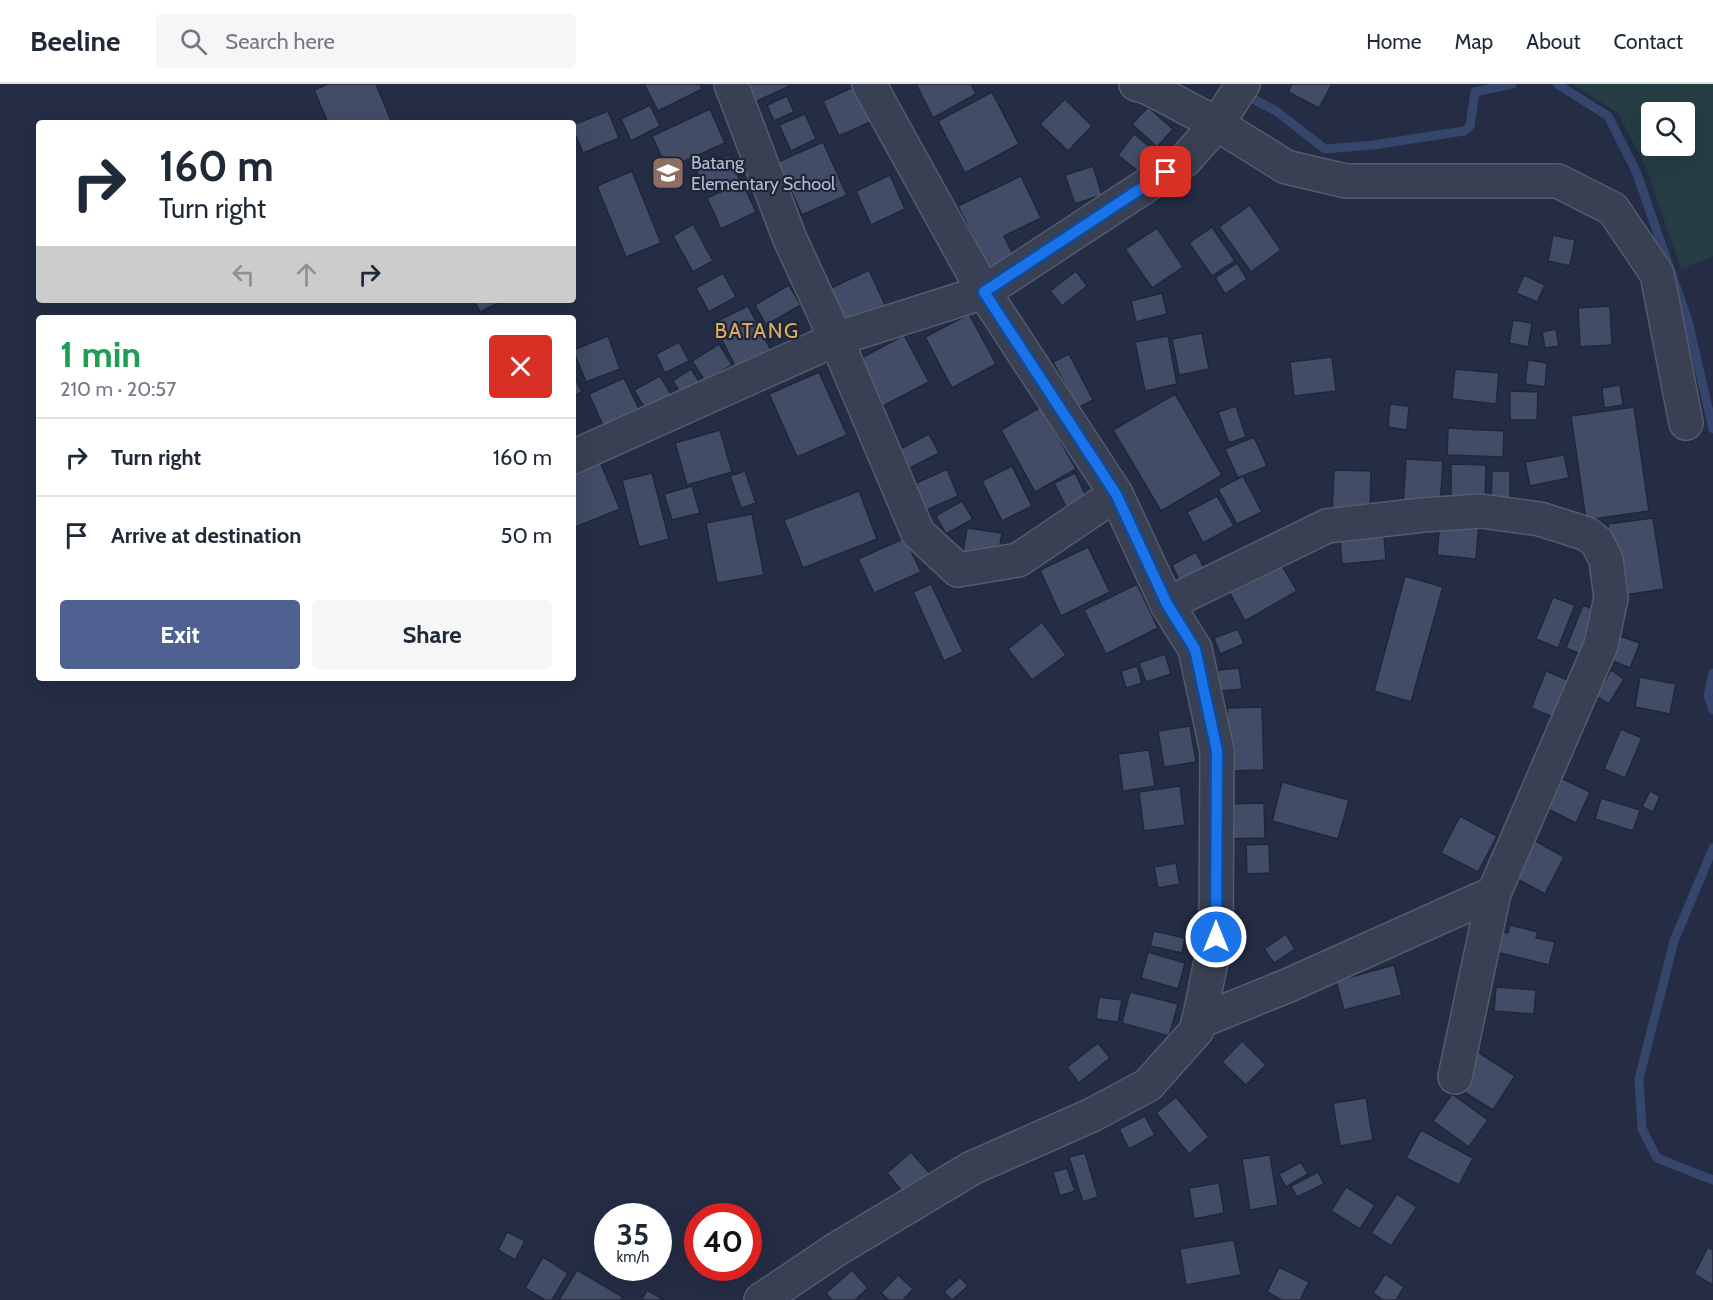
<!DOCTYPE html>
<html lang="en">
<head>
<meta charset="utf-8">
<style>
  body { margin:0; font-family:Cabin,sans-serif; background:#f6f6f7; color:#1f2937; height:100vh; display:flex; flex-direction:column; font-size:22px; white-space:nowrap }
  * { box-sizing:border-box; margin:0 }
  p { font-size:20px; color:#747a83 }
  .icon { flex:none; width:33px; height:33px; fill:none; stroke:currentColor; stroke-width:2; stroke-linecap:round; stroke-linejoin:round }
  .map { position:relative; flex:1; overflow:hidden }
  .panel { position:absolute; left:36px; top:231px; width:540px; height:366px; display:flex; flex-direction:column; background:#fff; border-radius:6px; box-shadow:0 6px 24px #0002 }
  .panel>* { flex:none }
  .banner { position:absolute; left:36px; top:36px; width:540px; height:183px; border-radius:6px; box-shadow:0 6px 24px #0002; background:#fff; color:#1f2937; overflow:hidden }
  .buttons { position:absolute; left:1641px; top:18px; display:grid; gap:12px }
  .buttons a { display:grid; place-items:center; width:54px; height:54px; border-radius:6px; background:#fff; box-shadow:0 6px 24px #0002; font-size:30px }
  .speed { position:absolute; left:594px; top:1119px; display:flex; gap:12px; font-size:30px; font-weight:700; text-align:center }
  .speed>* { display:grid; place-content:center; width:78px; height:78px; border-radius:50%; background:#fff; box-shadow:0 6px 24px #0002; line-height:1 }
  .speed small { font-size:15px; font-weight:400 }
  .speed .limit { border:9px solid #d22; background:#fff; color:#111 }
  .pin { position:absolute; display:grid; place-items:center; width:51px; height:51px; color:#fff; margin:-26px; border-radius:12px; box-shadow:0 3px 9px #0006 }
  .me { position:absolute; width:66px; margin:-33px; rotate:0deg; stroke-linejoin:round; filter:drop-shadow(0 0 4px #0008) }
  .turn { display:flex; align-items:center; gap:21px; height:126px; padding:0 24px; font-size:27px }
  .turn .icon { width:78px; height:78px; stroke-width:2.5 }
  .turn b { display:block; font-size:42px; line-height:51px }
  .lanes { display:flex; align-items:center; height:57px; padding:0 24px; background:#0003; justify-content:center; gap:30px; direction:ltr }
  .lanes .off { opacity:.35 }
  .round { display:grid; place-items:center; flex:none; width:63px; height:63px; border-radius:6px; background:#f6f6f7 }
  .summary { display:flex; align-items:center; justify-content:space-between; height:102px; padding:0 24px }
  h1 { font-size:36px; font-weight:800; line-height:45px; color:#1e9e55 }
  .button { display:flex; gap:12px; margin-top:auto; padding:12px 24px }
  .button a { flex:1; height:69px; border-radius:6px; background:#4f6191; color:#fff; font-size:24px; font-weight:800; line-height:69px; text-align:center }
  .button a+a { background:#f6f6f7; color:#1f2937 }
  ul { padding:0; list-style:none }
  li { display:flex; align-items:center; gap:18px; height:78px; padding:0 24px; border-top:2px solid #e0e1e3 }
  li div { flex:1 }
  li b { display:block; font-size:22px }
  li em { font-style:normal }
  header { display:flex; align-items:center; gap:36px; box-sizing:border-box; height:84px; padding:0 30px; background:#fff; border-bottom:2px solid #e0e1e3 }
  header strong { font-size:28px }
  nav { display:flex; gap:33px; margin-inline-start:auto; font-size:21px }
  .search { width:420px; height:54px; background:#f6f6f7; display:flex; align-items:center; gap:15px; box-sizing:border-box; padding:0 21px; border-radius:6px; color:#747a83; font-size:22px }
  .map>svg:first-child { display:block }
  .green { fill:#263d45; fill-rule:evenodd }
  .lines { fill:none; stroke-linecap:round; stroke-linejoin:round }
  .stream { stroke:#36456c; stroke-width:9 }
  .building { fill:#434c66; stroke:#1f273a; stroke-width:1.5 }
  .minor-casing { stroke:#545b6d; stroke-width:36 }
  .minor { stroke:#394053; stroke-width:33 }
  .route-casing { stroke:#114b97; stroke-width:15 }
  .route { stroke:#1a73e8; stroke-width:10 }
  .labels { text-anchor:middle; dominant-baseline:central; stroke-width:4.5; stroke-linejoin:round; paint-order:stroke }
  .poi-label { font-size:18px; fill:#b6bbcd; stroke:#1d2538; text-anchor:start }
  .quarter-label { font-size:21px; letter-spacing:1.5px; fill:#dfa95f; stroke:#1d2538 }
</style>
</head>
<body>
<header>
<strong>Beeline</strong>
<div class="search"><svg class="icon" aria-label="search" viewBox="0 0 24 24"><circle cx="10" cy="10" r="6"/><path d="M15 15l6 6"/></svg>Search here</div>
<nav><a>Home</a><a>Map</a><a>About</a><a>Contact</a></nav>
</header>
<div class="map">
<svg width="1713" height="1216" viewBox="0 0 1713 1216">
  <rect width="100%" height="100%" fill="#242d44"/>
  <path class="green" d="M1572,0H1713V172L1681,185L1646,83L1618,29ZM1652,28H1684V62H1652Z"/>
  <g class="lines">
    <g class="stream">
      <path d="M1557,0L1608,32L1636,87L1688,237L1713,345"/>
      <path d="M1244,10L1276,27L1325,65L1373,61L1464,47L1470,42L1475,8L1512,0"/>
      <path d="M1713,589L1708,612L1713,626"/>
      <path d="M1713,764L1674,857L1639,995L1642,1045L1657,1074L1713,1096"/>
    </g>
  </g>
  <g class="building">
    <path d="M328,0H376L392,39H328L314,6Z"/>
    <path d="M644,0H700L702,5L658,27Z"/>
    <path d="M739,0H789L790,2L748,21Z"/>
    <path d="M860,0L875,36L839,52L823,17Z"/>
    <path d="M916,0H971L976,10L933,34Z"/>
    <path d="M1292,0H1332L1319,24L1288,8Z"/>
    <path d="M992,8L1019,60L965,89L938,37Z"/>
    <path d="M787,12L794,28L774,37L767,21Z"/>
    <path d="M1065,15L1092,42L1068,67L1040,40Z"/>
    <path d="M650,21L660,42L631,57L621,35Z"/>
    <path d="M1148,23L1173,45L1157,63L1132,40Z"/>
    <path d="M710,25L725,59L667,85L652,52Z"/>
    <path d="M608,27L619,54L583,69L573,45V41Z"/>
    <path d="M805,30L816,55L791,67L779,41Z"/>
    <path d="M1134,50L1161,72L1145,93L1118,71Z"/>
    <path d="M823,58L847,111L802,131L778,78Z"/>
    <path d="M729,71L739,95L707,109L696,85Z"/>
    <path d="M1093,82L1102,111L1075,120L1065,91Z"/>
    <path d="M632,87L661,159L626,173L597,102Z"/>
    <path d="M890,91L905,125L871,141L856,107Z"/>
    <path d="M1021,92L1041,134L1004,152L1015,174L990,187L958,122Z"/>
    <path d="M742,98L756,128L721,145L707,114Z"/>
    <path d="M1250,121L1281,166L1251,188L1219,143Z"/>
    <path d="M693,140L713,177L693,188L673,152Z"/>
    <path d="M1212,143L1235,177L1212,192L1189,159Z"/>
    <path d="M1157,144L1183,183L1152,204L1125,165Z"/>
    <path d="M1553,151L1575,156L1570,182L1548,177Z"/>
    <path d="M1237,179L1247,195L1225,210L1215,194Z"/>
    <path d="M869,186L886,223L843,242L827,206Z"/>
    <path d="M1076,187L1087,202L1062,222L1050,207Z"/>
    <path d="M723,189L736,213L709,228L696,204Z"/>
    <path d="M1524,191L1545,201L1537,218L1516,209Z"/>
    <path d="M789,201L801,221L766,241L755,221Z"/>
    <path d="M1162,209L1167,230L1136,238L1131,217Z"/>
    <path d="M474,216H504L480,228Z"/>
    <path d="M748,222L775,274L740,291L713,239Z"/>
    <path d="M1610,222L1612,261L1580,263L1578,224Z"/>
    <path d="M969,230L996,280L952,304L925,253Z"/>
    <path d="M1513,236L1532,239L1528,263L1509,259Z"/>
    <path d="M1556,245L1559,262L1545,264L1542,248Z"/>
    <path d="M1202,249L1209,285L1179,291L1172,255Z"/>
    <path d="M904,251L929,298L881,323L856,277Z"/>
    <path d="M608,252L620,285L586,298L573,266Z"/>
    <path d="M1168,252L1177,300L1145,307L1135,258Z"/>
    <path d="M679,258L689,277L665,289L656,270Z"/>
    <path d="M719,260L732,281L705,297L692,277Z"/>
    <path d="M1069,270L1093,316L1078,324L1053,278Z"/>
    <path d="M1332,273L1336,307L1294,312L1290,278Z"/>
    <path d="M1528,276L1547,279L1545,303L1525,300Z"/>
    <path d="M691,285L703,303L684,315L673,297Z"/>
    <path d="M1455,285L1499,289L1496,320L1452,315Z"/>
    <path d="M819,288L847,351L797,373L769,310Z"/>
    <path d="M573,290L582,308L573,312Z"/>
    <path d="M660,292L674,315L648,330L634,306Z"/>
    <path d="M624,294L642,331L606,348L589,310Z"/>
    <path d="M1620,301L1623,321L1604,324L1602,304Z"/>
    <path d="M1510,307L1538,308L1537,336H1510Z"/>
    <path d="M1175,310L1222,391L1161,427L1113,346Z"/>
    <path d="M1390,320L1409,322L1407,346L1388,343Z"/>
    <path d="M1236,322L1246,353L1229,359L1218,328Z"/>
    <path d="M1041,323L1076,385L1035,408L1001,346Z"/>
    <path d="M1634,323L1649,427L1586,436L1571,332Z"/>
    <path d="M1448,344L1504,347L1503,373L1447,371Z"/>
    <path d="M720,346L732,388L687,401L675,359Z"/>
    <path d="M929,350L939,369L906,386L896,367Z"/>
    <path d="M1254,353L1267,382L1238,394L1225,365Z"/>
    <path d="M1564,371L1569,394L1530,402L1525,378Z"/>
    <path d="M1406,375L1443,377L1440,424L1403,422Z"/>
    <path d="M600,378L620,425L573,444V389Z"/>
    <path d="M1451,380L1486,381L1485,422H1451Z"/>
    <path d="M1012,382L1032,422L1002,437L982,397Z"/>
    <path d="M947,385L958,412L924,427L912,401Z"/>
    <path d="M1334,386L1371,387L1370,431L1332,430Z"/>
    <path d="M745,387L756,419L741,424L730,392Z"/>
    <path d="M1492,387H1510V426H1491Z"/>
    <path d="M652,389L669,455L639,463L622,396Z"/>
    <path d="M1075,389L1089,418L1069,429L1054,399Z"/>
    <path d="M1243,392L1262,428L1237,440L1218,405Z"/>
    <path d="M692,402L700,429L672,436L664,410Z"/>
    <path d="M859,407L877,455L803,484L784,436Z"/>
    <path d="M1217,412L1234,442L1203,459L1187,428Z"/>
    <path d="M962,417L973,435L946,450L936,432Z"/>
    <path d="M752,430L764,491L717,499L706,439Z"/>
    <path d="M1653,434L1664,505L1618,512L1608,440Z"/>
    <path d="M1440,435L1479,439L1476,475L1437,471Z"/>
    <path d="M1383,439L1386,476L1342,480L1339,443Z"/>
    <path d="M967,444L1002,449L998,473L963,468Z"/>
    <path d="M905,454L921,488L874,509L858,475Z"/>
    <path d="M1088,463L1110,508L1061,532L1040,486Z"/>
    <path d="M1196,468L1208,492L1183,504L1172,481Z"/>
    <path d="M1276,471L1297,507L1245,537L1225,500Z"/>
    <path d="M1405,492L1443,503L1411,618L1374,607Z"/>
    <path d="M931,500L963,568L944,577L913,508Z"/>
    <path d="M1137,500L1158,544L1106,570L1084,526Z"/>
    <path d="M1553,513L1575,521L1558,564L1536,555Z"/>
    <path d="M1583,521L1601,529L1583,571L1566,564Z"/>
    <path d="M1042,538L1066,571L1032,596L1008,565Z"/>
    <path d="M1238,545L1244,560L1220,570L1214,554Z"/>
    <path d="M1617,551L1640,559L1630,584L1608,575Z"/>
    <path d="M1165,570L1171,590L1146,598L1139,579Z"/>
    <path d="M1137,582L1142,599L1126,604L1121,587Z"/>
    <path d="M1239,584L1242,605L1220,607L1218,586Z"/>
    <path d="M1611,586L1624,595L1609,620L1596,612Z"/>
    <path d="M1546,587L1575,599L1560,636L1531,624Z"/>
    <path d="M1640,593L1676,600L1670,630L1635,623Z"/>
    <path d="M1262,623L1264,686L1229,687L1227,624Z"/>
    <path d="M1190,642L1196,678L1164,683L1158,647Z"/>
    <path d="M1621,645L1642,654L1625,694L1604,685Z"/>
    <path d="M1149,666L1155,702L1123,707L1118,670Z"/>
    <path d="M1561,694L1590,708L1576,739L1546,724Z"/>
    <path d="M1282,698L1349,716L1338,755L1272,737Z"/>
    <path d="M1180,702L1185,741L1144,747L1139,708Z"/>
    <path d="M1650,707L1660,712L1653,728L1642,723Z"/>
    <path d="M1601,714L1640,726L1633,747L1595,735Z"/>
    <path d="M1264,719L1265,754L1227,755L1226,720Z"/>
    <path d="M1460,732L1497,752L1478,788L1441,769Z"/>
    <path d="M1532,755L1564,773L1545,810L1512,792Z"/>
    <path d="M1269,760L1270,789L1247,790L1246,761Z"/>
    <path d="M1176,779L1180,800L1158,804L1154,783Z"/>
    <path d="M1510,841L1538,848L1536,854L1555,858L1549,881L1488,866L1493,846L1508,849Z"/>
    <path d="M1154,847L1185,854L1182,869L1150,862Z"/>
    <path d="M1286,850L1295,865L1274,879L1264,865Z"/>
    <path d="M1148,868L1185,879L1178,905L1141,894Z"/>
    <path d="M1394,881L1402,911L1344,926L1336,897Z"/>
    <path d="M1496,903L1536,906L1534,930L1494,927Z"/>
    <path d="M1130,908L1178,920L1169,952L1122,939Z"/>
    <path d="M1099,913L1122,916L1118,938L1096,935Z"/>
    <path d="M1242,957L1266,981L1246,1001L1222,978Z"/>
    <path d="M1098,959L1110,974L1079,999L1067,983Z"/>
    <path d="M1478,968L1515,992L1493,1026L1456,1003Z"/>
    <path d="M1452,1010L1488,1036L1469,1063L1433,1037Z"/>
    <path d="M1176,1013L1209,1053L1189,1070L1156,1029Z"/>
    <path d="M1366,1014L1373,1056L1340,1062L1333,1019Z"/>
    <path d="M1145,1032L1155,1051L1129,1065L1119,1045Z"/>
    <path d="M1421,1046L1473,1074L1459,1101L1406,1074Z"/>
    <path d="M911,1068L931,1091L906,1112L887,1089Z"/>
    <path d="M1085,1069L1098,1113L1083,1118L1069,1073Z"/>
    <path d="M1270,1071L1278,1121L1250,1126L1242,1075Z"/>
    <path d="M1301,1078L1308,1090L1286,1103L1279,1090Z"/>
    <path d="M1067,1084L1075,1107L1060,1112L1053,1088Z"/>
    <path d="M1318,1088L1324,1100L1297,1113L1291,1102Z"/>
    <path d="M1219,1099L1224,1129L1194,1135L1189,1104Z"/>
    <path d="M1346,1103L1375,1121L1360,1145L1331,1127Z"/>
    <path d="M1397,1110L1417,1123L1391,1162L1371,1149Z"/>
    <path d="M507,1148L525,1157L515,1176L498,1166Z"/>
    <path d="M1234,1156L1241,1191L1186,1201L1180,1165Z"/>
    <path d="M1708,1163L1713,1166V1201L1694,1190Z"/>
    <path d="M543,1173L568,1189L552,1216H545L525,1204Z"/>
    <path d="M1279,1183L1309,1198L1300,1216H1282L1267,1208Z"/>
    <path d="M577,1186L623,1213L621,1216H559Z"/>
    <path d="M852,1186L868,1204L855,1216H832L826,1209Z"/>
    <path d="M1385,1190L1404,1203L1396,1216H1383L1373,1209Z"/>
    <path d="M898,1191L913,1205L903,1216H889L881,1209Z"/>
    <path d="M960,1193L968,1202L952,1216L944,1208Z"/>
    <path d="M647,1206L664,1216H642Z"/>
  </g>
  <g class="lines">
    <defs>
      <g id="minor">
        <path d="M731,0L790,155L836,255L918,449L958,486L1018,476L1116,410"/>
        <path d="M1136,0L1149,4L1217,40L1286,83L1346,97H1558L1613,125L1657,190L1686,339"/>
        <path d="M573,373L836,255L984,208L1185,76L1217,40L1243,0"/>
        <path d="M1167,520L1327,442L1423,431L1481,427L1540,435L1587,450L1597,458L1606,476L1611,514L1601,561L1494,809L1455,993"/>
        <path d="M1198,938L1289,901L1494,809"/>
        <path d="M761,1216L837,1165L972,1084L1092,1031L1148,1001L1197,946L1216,853L1217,667L1195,565L1167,520L1116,410L984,208L869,0"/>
      </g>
    </defs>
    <use href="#minor" class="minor-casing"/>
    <use href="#minor" class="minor"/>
  </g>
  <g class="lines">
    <defs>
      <path id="route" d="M1166,88L984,208L1116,410L1167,520L1195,565L1217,667L1216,853"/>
    </defs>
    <use href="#route" class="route-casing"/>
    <use href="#route" class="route"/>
  </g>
  <defs>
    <symbol id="school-square" viewBox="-11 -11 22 22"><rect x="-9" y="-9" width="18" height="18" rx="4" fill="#8d6e63" stroke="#1d2538"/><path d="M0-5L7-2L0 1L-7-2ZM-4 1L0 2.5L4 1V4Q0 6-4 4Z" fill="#fff"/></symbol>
  </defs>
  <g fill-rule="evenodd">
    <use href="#school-square" x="649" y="70" width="38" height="38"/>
  </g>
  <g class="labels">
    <g class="poi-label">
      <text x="691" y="79">Batang<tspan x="691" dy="21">Elementary School</tspan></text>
    </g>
    <g class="quarter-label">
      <text x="757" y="246">BATANG</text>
    </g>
  </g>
</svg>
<div class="buttons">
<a><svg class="icon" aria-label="search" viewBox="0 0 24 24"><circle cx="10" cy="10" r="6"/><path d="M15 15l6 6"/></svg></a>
</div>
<div class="speed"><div>35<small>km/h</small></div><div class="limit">40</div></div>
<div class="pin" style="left:1166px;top:88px;background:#d93025"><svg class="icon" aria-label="arrive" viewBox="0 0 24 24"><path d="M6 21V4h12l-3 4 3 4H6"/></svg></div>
<svg class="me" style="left:1216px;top:853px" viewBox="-20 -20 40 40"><circle r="17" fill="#1a73e8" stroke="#fff" stroke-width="3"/><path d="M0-11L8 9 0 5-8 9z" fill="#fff"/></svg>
<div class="banner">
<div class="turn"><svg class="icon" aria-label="right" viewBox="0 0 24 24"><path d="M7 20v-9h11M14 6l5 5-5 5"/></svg><div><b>160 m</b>Turn right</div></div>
<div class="lanes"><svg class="icon off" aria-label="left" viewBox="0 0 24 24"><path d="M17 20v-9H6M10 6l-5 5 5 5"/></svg><svg class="icon off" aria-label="ahead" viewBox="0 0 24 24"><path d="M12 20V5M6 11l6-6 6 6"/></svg><svg class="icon" aria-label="right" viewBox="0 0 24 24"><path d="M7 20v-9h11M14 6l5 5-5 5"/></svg></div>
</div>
<section class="panel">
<div class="summary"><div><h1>1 min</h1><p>210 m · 20:57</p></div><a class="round" style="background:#d93025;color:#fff"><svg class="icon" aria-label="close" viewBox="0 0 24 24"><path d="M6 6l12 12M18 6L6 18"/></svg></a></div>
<ul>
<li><svg class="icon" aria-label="right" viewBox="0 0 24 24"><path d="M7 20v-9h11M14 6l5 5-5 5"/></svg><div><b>Turn right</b></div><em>160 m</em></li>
<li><svg class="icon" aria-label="arrive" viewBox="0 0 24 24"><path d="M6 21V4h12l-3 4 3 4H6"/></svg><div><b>Arrive at destination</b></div><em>50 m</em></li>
</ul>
<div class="button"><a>Exit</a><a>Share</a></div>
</section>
</div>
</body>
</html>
